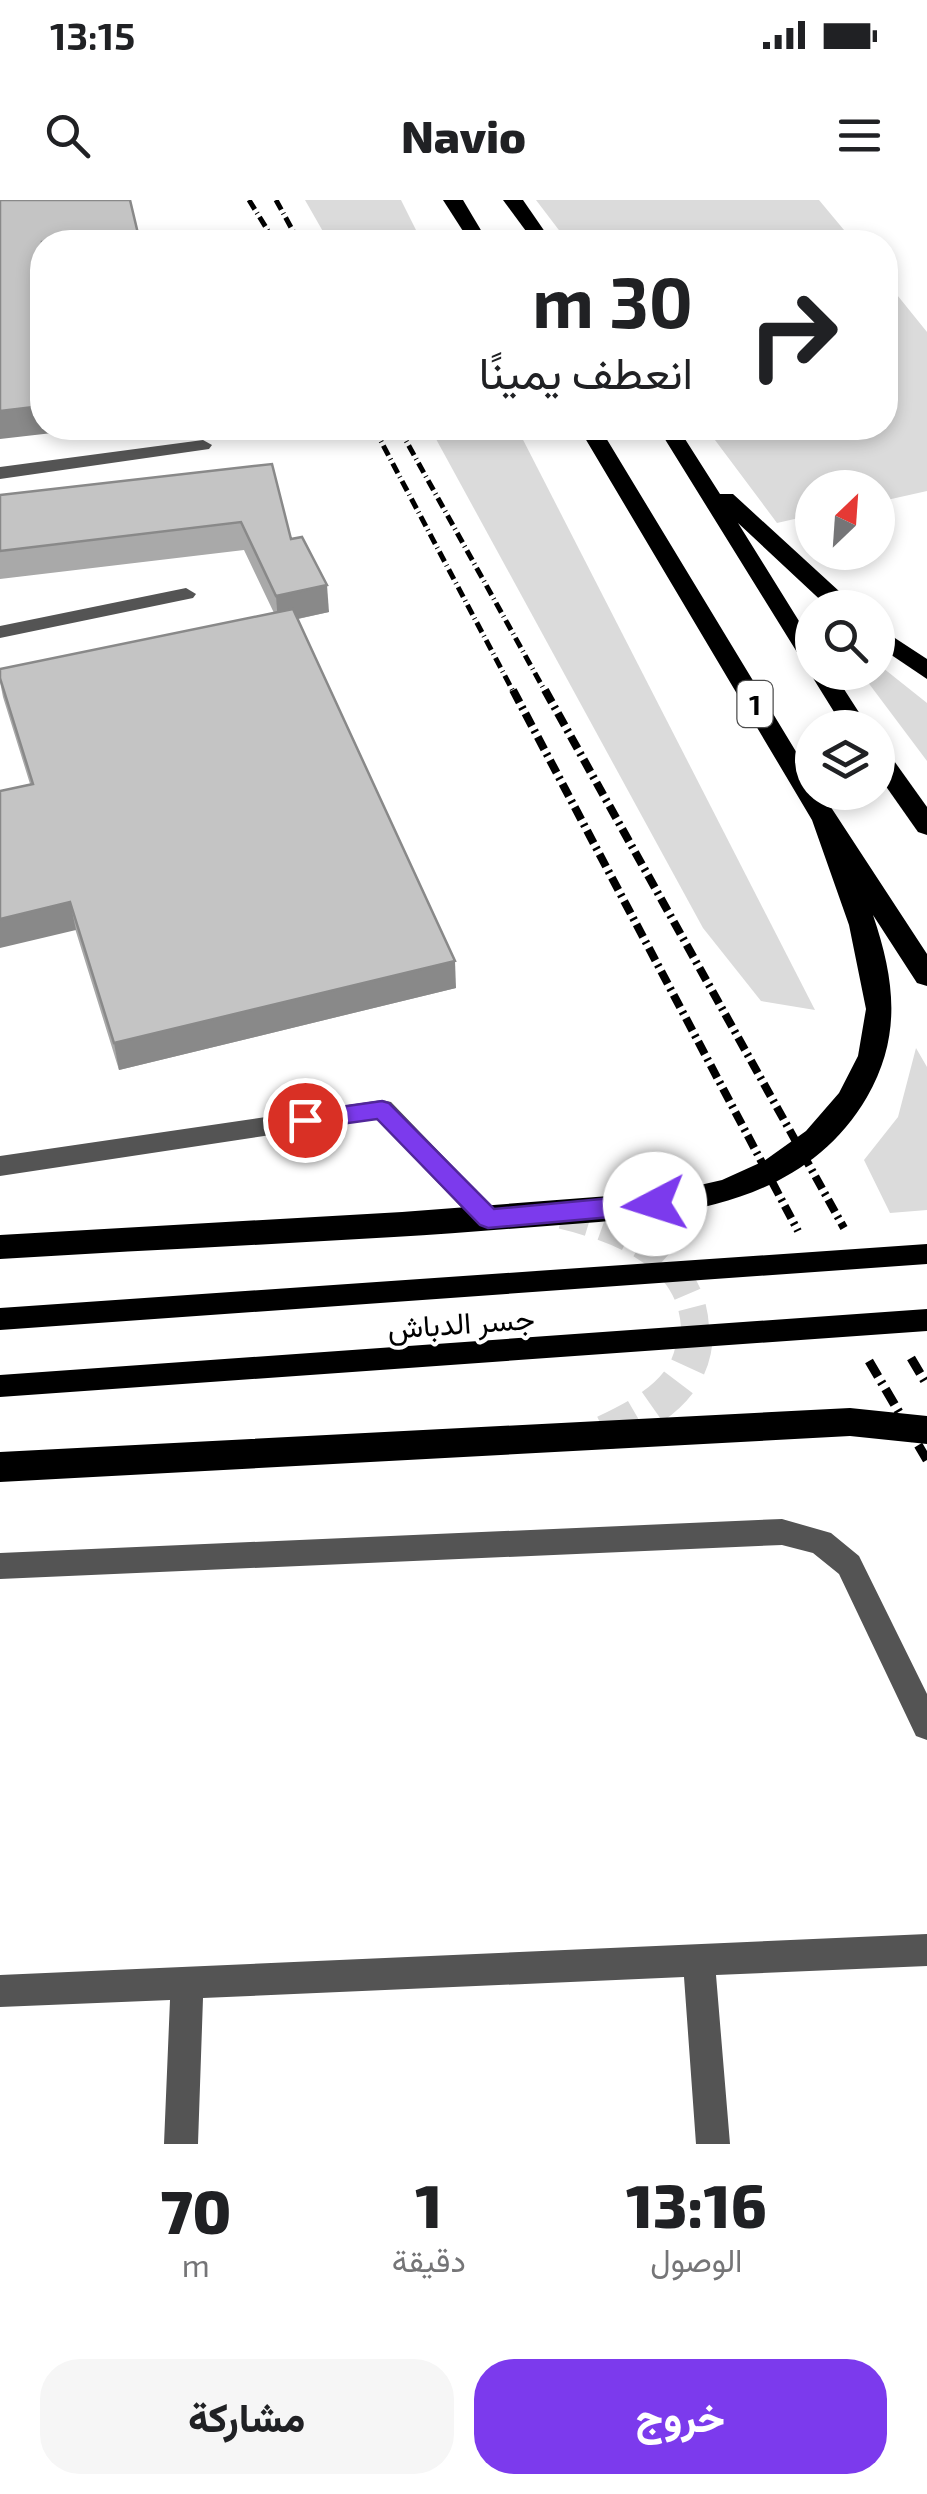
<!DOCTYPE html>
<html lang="ar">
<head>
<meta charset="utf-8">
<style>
  body { margin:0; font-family:"Exo 2",Vazirmatn,sans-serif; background:#f6f6f6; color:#202124; direction:rtl; height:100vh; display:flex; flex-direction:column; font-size:38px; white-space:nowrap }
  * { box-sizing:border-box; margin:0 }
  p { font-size:32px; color:#757577 }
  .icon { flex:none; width:55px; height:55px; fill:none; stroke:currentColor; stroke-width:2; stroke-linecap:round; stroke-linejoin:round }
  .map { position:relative; height:1944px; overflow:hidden; direction:ltr }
  .drawer { display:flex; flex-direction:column; background:#fff; flex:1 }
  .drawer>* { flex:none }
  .banner { position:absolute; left:30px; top:30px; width:868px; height:210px; border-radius:40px; box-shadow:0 5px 15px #0003; direction:rtl; background:#fff; color:#202124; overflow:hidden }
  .needle { width:65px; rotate:25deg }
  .controls { position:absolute; left:795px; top:270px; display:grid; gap:20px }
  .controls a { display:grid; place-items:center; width:100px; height:100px; border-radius:50%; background:#fff; box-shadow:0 5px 15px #0003; font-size:50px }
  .pin { position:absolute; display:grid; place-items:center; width:85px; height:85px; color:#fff; margin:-42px; border:5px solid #fff; border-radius:50%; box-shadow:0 2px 10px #0007 }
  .me { position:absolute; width:110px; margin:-55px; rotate:265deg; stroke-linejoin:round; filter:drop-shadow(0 0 8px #0008) }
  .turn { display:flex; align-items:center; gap:35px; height:210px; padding:0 40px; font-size:45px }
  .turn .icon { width:130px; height:130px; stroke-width:2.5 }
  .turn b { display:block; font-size:70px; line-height:85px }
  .eta { display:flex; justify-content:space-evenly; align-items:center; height:170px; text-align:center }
  .eta b { font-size:60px; font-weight:800; line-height:70px }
  .button { display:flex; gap:20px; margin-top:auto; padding:20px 40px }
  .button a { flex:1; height:115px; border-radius:40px; background:#7c3aed; color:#fff; font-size:40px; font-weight:800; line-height:115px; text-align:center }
  .button a+a { background:#f6f6f6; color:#202124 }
  .status { display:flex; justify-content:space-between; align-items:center; height:70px; padding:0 50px; background:#fff; direction:ltr }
  .status svg { height:28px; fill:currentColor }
  header { display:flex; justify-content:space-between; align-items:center; height:130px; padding:0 40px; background:#fff; font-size:45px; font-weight:800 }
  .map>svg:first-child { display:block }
  .green { fill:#dbdbdb }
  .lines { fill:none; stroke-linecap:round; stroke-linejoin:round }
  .highway-tunnel-far1 { stroke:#d9d9d9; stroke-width:28; stroke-dasharray:28 14; stroke-linecap:butt }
  .highway-tunnel { stroke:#d9d9d9; stroke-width:36; stroke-dasharray:36 18; stroke-linecap:butt }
  .minor { fill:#545454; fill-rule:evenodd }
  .major { fill:#000; fill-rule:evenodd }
  .highway { fill:#000; fill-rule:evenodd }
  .rail-far2 { stroke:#000; stroke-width:5; stroke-dasharray:11 4 1 4; stroke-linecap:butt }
  .rail-far1 { stroke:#000; stroke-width:8; stroke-dasharray:14 5 2.5 5; stroke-linecap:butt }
  .rail { stroke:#000; stroke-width:9; stroke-dasharray:18 6 2.5 6; stroke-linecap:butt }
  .wall { fill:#a9a9a9 }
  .shaded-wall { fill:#898989 }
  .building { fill:#c4c4c4; stroke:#898989; stroke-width:2.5 }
  .route { fill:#7c3aed; stroke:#51269a; stroke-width:2.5 }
  .labels { text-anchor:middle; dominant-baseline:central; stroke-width:8; stroke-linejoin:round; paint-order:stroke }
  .shield { fill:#fff; stroke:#4c4c4c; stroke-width:2.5 }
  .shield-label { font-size:28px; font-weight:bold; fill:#000 }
  .street-label { font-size:30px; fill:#000; stroke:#fff }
</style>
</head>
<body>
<div class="status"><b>13:15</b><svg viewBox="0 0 49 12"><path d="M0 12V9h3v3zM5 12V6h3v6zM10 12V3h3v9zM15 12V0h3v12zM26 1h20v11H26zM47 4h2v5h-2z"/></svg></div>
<header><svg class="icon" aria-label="menu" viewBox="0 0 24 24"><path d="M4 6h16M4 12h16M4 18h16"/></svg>Navio<svg class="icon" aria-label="search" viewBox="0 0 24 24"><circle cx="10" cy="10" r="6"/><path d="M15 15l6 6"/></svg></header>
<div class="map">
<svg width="927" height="1944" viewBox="0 0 927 1944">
  <rect width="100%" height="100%" fill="#fff"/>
  <g class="green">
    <path d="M305,0H401L422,42H329Z"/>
    <path d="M536,0H819L854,42H568Z"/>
    <path d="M885,80L927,132V291L878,302V288H812V315L777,323L706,228H885Z"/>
    <path d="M430,228H517L815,810L761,801L703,728Z"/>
    <path d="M878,464L927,503V561L861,473L878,472Z"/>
    <path d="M916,848L927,867V1010L890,1013L864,960L898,917Z"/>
  </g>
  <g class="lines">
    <path class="highway-tunnel-far1" d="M562,1015C621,1029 691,1056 695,1127"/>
    <path class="highway-tunnel" d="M605,1233C653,1210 698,1185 695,1125"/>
    <g class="minor">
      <path d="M203,240L212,245L209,249L0,279V267Z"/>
      <path d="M186,388L196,394L193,398L0,438V426Z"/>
      <path d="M382,900L391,902L497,1012L501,1019L497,1026H479L377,919L0,976V956Z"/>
      <path d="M782,1319L831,1333L859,1356L927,1494V1540L916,1536L839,1374L813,1353L782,1345L0,1379V1353Z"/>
      <path d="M927,1734V1766L716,1775L730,1944H696L684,1777L203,1798L198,1944H164L170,1800L0,1807V1775Z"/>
    </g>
    <g class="major">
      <path d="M927,1044V1064L0,1130V1108Z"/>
      <path d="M927,1109V1131L0,1197V1175Z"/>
    </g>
    <g class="highway">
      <path d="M443,0H463L488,42H470Z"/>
      <path d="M503,0H523L552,42H534Z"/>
      <path d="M579,228H600L812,578V592H821L927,754V786L917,783L873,715C895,780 902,836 867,897C803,1007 674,1017 560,1025C505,1029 449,1034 394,1037C263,1045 131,1051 0,1059V1035L402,1012L674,991L722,980L764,961L806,931L839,893L858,856L866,809L849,725L812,620Z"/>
      <path d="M658,228H678L720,294H733L852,403L855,408H829L738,323L812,442V472H833L869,528H844Z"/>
      <path d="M878,427L927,459V479L878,446Z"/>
      <path d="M878,549L887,551L927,607V635L918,632L878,575Z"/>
      <path d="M850,1208L927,1216V1244L850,1236L0,1282V1252Z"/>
    </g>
    <g class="rail-far2">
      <path d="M249,0L275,42"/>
      <path d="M276,0L299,42"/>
      <path d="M374,228L514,493"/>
      <path d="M399,228L546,493"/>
    </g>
    <g class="rail-far1">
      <path d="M513,490L798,1031"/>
      <path d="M545,490L844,1028"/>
    </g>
    <g class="rail">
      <path d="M911,1158L927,1185"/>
      <path d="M869,1161L927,1260"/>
    </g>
  </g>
  <path class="wall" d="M272,264L291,339L329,412L298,419L456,788L119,870L3,497L0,482V469L274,413L244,350L0,379V295Z"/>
  <g class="shaded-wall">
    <path d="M42,206V228H96L0,239V211Z"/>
    <path d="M327,385L329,412L278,423L276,396Z"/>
    <path d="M70,702L76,730L0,748V719Z"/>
    <path d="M455,761L456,788L119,870L114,843Z"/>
  </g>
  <g class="building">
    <path d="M0,0H130L140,42H42V206L0,211Z"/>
    <path d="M272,264L291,339L302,337L327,385L276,396L241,322L0,351V295Z"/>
    <path d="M293,409L455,761L114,843L70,702L0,719V591L33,584L0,478V469Z"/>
  </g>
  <path class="route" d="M382,901L389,903L494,1009L655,994L667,1004L655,1013L488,1028L480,1025L377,919L305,929L294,920L305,912Z"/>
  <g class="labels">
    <rect class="shield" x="737.5" y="481" width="35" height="46" rx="8"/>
    <g class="shield-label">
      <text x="755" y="504">1</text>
    </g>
    <g class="street-label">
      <text transform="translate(461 1122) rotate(-4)">جسر الدباش</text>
    </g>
  </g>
</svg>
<div class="controls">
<a><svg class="needle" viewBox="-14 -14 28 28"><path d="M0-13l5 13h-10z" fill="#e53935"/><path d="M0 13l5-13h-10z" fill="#757577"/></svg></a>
<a><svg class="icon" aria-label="search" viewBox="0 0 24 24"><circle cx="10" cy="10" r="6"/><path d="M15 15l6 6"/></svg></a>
<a><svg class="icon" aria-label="layers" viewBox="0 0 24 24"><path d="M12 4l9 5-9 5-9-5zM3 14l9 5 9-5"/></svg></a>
</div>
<div class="pin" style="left:305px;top:920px;background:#d93025"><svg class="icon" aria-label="arrive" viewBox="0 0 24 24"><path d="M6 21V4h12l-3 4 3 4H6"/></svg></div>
<svg class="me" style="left:655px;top:1004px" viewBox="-20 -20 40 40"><circle r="19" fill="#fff"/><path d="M0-13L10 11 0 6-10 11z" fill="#7c3aed"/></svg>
<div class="banner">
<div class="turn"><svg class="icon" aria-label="right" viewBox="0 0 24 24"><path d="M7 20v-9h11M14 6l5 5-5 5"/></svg><div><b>30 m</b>انعطف يمينًا</div></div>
</div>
</div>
<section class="drawer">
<div class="eta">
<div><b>13:16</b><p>الوصول</p></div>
<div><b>1</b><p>دقيقة</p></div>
<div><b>70</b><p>m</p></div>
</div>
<div class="button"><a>خروج</a><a>مشاركة</a></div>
</section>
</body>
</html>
